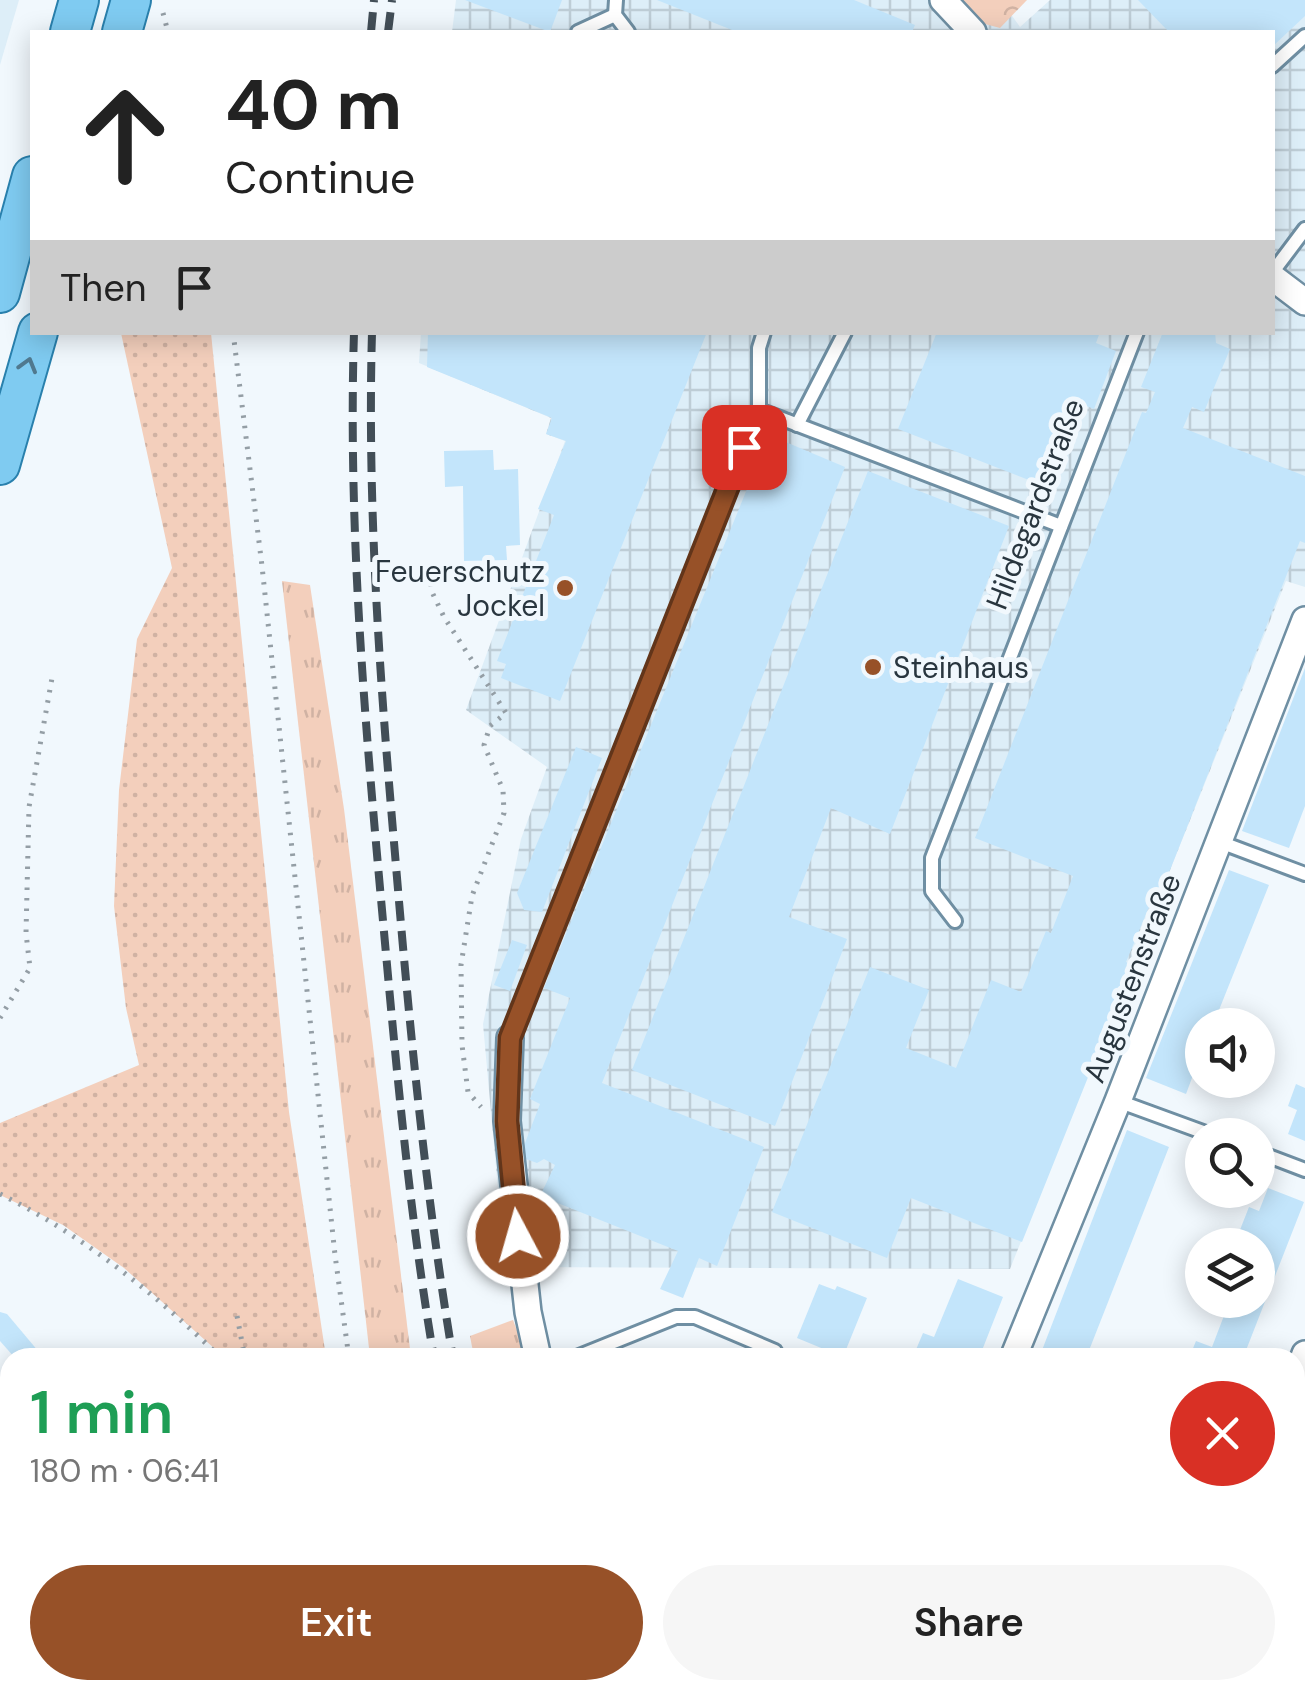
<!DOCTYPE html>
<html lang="en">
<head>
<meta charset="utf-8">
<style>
  body { margin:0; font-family:"DM Sans",sans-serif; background:#f6f6f6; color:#222; height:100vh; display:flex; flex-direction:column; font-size:38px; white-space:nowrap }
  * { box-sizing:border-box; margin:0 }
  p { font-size:32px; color:#767676 }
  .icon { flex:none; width:55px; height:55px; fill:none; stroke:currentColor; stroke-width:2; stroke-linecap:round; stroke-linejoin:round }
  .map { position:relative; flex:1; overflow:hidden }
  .sheet { position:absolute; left:0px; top:1348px; width:1305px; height:352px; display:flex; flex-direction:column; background:#fff; border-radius:30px 30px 0 0; box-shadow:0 5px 25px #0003 }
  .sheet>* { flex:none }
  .banner { position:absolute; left:30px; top:30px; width:1245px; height:305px; border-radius:0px; box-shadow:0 5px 25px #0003; background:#fff; color:#222; overflow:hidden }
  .fabs { position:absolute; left:1185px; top:1008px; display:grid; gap:20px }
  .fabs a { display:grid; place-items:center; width:90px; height:90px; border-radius:50%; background:#fff; box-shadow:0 5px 25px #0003; font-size:50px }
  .pin { position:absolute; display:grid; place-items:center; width:85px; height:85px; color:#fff; margin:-42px; border-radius:20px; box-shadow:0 5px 15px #0006 }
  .me { position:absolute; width:110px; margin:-55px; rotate:354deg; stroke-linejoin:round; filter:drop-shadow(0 0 8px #0008) }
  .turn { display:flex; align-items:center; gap:35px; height:210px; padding:0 30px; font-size:45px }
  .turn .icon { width:130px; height:130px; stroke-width:2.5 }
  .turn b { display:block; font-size:70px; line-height:85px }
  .then { display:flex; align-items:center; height:95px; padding:0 30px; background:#0003; gap:20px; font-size:38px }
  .round { display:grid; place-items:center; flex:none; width:105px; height:105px; border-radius:52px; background:#f6f6f6 }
  .overview { display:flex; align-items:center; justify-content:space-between; height:170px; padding:0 30px }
  h1 { font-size:60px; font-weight:600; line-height:75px; color:#1e9e55 }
  .primary-button { display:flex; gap:20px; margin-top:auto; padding:20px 30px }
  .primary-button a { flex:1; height:115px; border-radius:60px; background:#975128; color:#fff; font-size:40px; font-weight:600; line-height:115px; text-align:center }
  .primary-button a+a { background:#f6f6f6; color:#222 }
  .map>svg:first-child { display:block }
  .built { fill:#ddeef8 }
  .industrial { fill:url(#industrial-grid) }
  .grass { fill:url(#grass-tufts) }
  .park { fill:url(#park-crowns) }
  .garden { fill:url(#garden-dots) }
  .building { fill:#c3e5fb }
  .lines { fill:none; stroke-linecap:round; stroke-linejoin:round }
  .service-casing { stroke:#6f8fa3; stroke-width:18 }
  .minor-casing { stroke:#6f8fa3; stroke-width:30 }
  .tertiary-casing { stroke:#6f8fa3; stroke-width:35 }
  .primary-casing { stroke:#2980ad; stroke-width:42 }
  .path { stroke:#949ea5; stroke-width:5; stroke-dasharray:2.5 8; stroke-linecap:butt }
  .service { stroke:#fff; stroke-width:12 }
  .minor { stroke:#fff; stroke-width:25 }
  .tertiary { stroke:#fff; stroke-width:30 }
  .primary { stroke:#7fcbf1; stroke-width:38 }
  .rail { stroke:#424e57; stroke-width:8; stroke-dasharray:20 10; stroke-linecap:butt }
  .oneway { stroke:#50798f }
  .route-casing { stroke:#62351a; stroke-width:25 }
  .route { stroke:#975128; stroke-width:18 }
  .poi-dot { fill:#975128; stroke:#f1f8fd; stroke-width:4 }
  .labels { text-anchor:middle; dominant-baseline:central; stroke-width:10; stroke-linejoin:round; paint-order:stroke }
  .street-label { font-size:30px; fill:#29363f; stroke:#f1f8fd }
  .poi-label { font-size:30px; fill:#29363f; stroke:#f1f8fd; text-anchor:end }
</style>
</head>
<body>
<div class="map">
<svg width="1305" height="1698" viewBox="0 0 1305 1698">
  <defs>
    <pattern id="industrial-grid" width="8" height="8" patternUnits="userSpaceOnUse" patternTransform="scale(2.5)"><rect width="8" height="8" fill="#ddeef8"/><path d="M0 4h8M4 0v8" fill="none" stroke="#becdd6"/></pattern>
    <pattern id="grass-tufts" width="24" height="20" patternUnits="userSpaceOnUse" patternTransform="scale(2.5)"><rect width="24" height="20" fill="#f3cfbc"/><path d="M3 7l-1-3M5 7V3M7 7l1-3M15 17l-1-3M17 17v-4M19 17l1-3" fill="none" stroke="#d0b2a3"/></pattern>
    <pattern id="park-crowns" width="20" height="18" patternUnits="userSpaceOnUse" patternTransform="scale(2.5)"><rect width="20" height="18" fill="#f3cfbc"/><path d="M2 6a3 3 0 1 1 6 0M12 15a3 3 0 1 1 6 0" fill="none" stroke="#d0b2a3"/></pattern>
    <pattern id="garden-dots" width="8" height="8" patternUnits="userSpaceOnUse" patternTransform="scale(2.5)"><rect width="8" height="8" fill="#f3cfbc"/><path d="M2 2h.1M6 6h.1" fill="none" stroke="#d0b2a3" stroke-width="1.8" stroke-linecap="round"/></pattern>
  </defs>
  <rect width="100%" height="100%" fill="#f1f8fd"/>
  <path class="built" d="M0,0H19L0,65Z"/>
  <path class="industrial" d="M456,0H1001L1020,27L1050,0H1305V587L1286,581L1010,1269L505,1267L483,1024L521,839L547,767L466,710L565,441L546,434L551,418L419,363L421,332H1272V32H452Z"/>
  <g class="grass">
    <path d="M282,581L310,585L344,809L411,1357H370Z"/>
    <path d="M513,1320L527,1357H474L470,1336Z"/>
    <path d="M566,1690H652L655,1698H569Z"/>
  </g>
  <path class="park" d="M956,0H1027L1000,28L970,20Z"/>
  <path class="garden" d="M121,333H211L289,1112L326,1357H224L124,1268L63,1225L0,1195V1123L139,1065L126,1008L114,906L119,790L137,639L172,568Z"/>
  <g class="building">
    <path d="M465,0H562L550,32Z"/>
    <path d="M657,0H854L915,25L912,32H737Z"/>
    <path d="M1138,0H1305V16L1272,47V32H1169Z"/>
    <path d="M428,332H707L560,701L501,678L506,664L497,661L554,515L538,509L566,441L546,434L552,418L427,367Z"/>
    <path d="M937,332H1100L1096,343L1116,351L1094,409L1071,400L1039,484L898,429Z"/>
    <path d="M1163,332H1215L1216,343L1230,349L1204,412L1192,407L1183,428L1305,476V543L1300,541L1155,908L1149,907L1126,962L1133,965L1022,1242L911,1198L887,1258L772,1212L870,967L929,990L906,1048L956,1068L991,980L1021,992L1046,931L1051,933L1073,876L975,838L1142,412L1146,413L1155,392L1141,387Z"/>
    <path d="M769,435L845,467L602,1083L764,1147L717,1266L699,1258L683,1298L660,1289L678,1251L540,1196L555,1165L544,1159L537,1163L523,1158L522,1151L540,1104L530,1099L570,998L544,988Z"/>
    <path d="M493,450L494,470L518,469L520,545L506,546L507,560L464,561L463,486L445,487L444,451Z"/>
    <path d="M868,471L1009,526L890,834L831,808L789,917L847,939L775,1126L632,1070Z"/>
    <path d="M1305,668V806L1289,848L1242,831Z"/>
    <path d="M576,747L602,758L542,912L524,910L517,893Z"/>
    <path d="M1229,870L1269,885L1213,1025H1202V1051L1186,1094L1146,1078Z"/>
    <path d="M512,940L527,945L510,991L494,985Z"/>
    <path d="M1296,1084L1305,1088V1141L1288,1134L1297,1110L1288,1106Z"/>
    <path d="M1127,1130L1169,1147L1088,1353L1098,1358H1039Z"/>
    <path d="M1268,1188L1304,1202L1243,1358H1189L1196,1341L1212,1347L1230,1300H1258V1245H1234L1249,1207L1259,1211Z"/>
    <path d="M958,1279L1003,1297L979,1358H928L915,1352L923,1333L934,1337Z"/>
    <path d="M819,1284L835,1290L837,1286L867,1298L843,1357L797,1338Z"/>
    <path d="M0,1312L7,1314L44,1358H15L0,1341Z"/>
    <path d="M10,1398V1432L7,1433L0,1423V1404Z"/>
    <path d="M10,1466V1506L0,1490V1472Z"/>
    <path d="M1305,1531V1636L1295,1632V1555Z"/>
    <path d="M0,1654L10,1670V1690H21L8,1698H0Z"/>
    <path d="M108,1690H202L206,1698H112Z"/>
    <path d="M803,1690H890L896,1698H803L799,1693Z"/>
    <path d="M934,1690H1030L1019,1698H923Z"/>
    <path d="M1214,1690H1251L1271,1698H1210Z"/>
  </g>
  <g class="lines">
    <defs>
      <g id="service">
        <path d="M616,0L615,15L628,32"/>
        <path d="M578,32L615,15"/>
        <path d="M1272,66L1305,36"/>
        <path d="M1272,273L1305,229"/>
        <path d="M759,410L1061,526"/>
        <path d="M797,425L845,332"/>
        <path d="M1220,842L1305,874"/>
        <path d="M955,921L932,891V858L1137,332"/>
        <path d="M510,1038L759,410V348L764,332"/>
        <path d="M1118,1101L1211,1135"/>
        <path d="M1258,1152L1305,1170"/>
        <path d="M574,1358L676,1317H695L775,1351"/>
        <path d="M1295,1470L1305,1474"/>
        <path d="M1295,1663L1302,1666"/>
      </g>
      <g id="minor">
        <path d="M943,0L973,32"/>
        <path d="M1272,277L1305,302"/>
        <path d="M510,1038L507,1121L528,1312L538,1358"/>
        <path d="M1013,1358L1118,1101L1305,620"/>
        <path d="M1295,1381L1305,1354"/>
        <path d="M0,1570L10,1563"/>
        <path d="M279,1690L281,1698"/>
        <path d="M671,1690L674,1698"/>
        <path d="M729,1698L739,1690"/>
        <path d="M1167,1698L1173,1690"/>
      </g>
      <g id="tertiary">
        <path d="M0,1589L10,1605"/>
        <path d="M64,1690L70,1698"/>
      </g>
      <g id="primary">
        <path d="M70,32L79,0"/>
        <path d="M122,32L131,0"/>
        <path d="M0,293L32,176"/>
        <path d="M0,465L38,332"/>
      </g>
    </defs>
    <use href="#service" class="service-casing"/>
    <use href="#minor" class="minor-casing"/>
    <use href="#tertiary" class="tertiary-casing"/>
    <use href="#primary" class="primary-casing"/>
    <g class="path">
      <path d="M163,13L168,32"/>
      <path d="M233,332L262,566L335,1255L349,1358"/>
      <path d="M432,563L431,590L444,617L506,713L490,726L484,745L503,790L504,813L472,896L461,965L462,1045L468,1092L481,1107"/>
      <path d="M0,1018L30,968L26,933L29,807L52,678"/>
      <path d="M0,1194C81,1234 156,1294 221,1358"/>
      <path d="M237,1316L245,1358"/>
      <path d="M444,1690L446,1698"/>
    </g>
    <use href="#service" class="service"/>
    <use href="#minor" class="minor"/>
    <use href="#tertiary" class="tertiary"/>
    <use href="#primary" class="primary"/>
    <g class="rail">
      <path d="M371,32L374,0"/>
      <path d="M388,32L392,0"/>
      <path d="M354,332C348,522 364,711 381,899C395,1052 408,1206 434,1358"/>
      <path d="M372,332C367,506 380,681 395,854C409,1022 425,1191 453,1358"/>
      <path d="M525,1690L528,1698"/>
      <path d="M545,1690L549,1698"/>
    </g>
  </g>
  <defs><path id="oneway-chevron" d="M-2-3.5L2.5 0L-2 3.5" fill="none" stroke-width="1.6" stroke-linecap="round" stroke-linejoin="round" transform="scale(2.5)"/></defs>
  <use class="oneway" href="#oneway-chevron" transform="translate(28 365) rotate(-74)"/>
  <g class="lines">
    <defs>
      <path id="route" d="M518,1236L507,1121L510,1038L744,447"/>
    </defs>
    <use href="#route" class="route-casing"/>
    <use href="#route" class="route"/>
  </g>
  <g class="poi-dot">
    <circle cx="565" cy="588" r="10"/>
    <circle cx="873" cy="667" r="10"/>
  </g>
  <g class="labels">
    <g class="street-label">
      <text transform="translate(1035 504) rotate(-69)">Hildegardstraße</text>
      <text transform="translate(1132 978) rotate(-69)">Augustenstraße</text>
    </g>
    <g class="poi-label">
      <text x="545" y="571">Feuerschutz<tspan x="545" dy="34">Jockel</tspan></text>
      <text x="893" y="667" text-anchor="start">Steinhaus</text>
    </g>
  </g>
</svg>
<div class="fabs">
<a><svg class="icon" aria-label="sound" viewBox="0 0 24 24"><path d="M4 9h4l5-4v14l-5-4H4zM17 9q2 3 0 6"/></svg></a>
<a><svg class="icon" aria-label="search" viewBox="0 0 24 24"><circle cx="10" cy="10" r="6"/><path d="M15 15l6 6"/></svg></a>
<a><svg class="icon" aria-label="layers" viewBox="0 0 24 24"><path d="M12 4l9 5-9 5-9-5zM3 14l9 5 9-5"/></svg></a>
</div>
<div class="pin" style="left:744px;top:447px;background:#d93025"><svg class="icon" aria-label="arrive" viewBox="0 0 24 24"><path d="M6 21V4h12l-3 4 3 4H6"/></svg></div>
<svg class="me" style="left:518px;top:1236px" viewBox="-20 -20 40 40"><circle r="17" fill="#975128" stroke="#fff" stroke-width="3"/><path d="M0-11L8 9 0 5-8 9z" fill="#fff"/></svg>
<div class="banner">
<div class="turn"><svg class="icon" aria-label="ahead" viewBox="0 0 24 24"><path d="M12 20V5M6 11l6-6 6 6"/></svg><div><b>40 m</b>Continue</div></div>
<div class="then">Then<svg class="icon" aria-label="arrive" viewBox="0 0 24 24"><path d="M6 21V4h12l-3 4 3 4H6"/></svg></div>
</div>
<section class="sheet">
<div class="overview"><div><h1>1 min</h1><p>180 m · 06:41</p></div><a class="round" style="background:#d93025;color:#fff"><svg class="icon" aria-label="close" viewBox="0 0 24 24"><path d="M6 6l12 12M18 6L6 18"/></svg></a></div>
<div class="primary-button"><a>Exit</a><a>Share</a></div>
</section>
</div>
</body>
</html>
